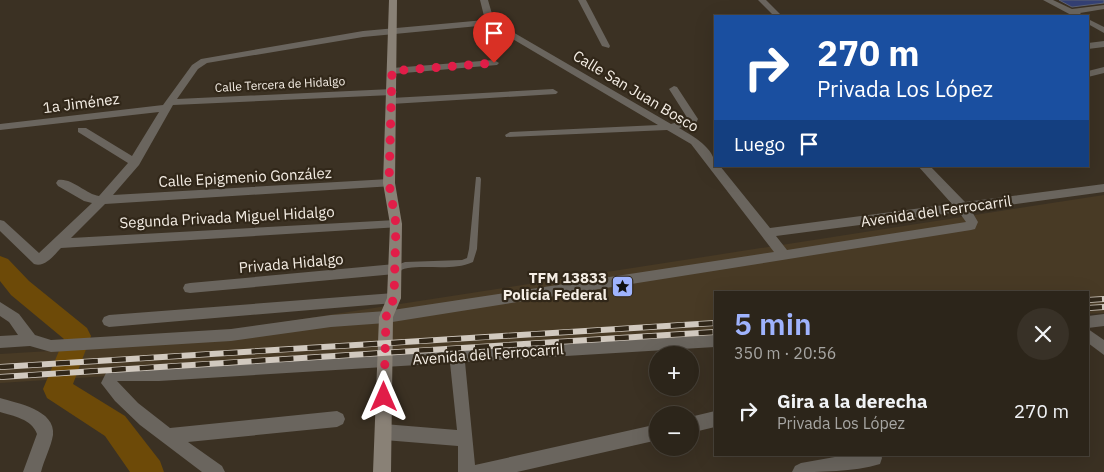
<!DOCTYPE html>
<html lang="es">
<head>
<meta charset="utf-8">
<style>
  body { margin:0; font-family:"IBM Plex Sans",sans-serif; background:#383127; color:#f1f3f6; height:100vh; display:flex; flex-direction:column; font-size:19px; white-space:nowrap }
  * { box-sizing:border-box; margin:0 }
  p { font-size:16px; color:#a6a5a2 }
  .icon { flex:none; width:28px; height:28px; fill:none; stroke:currentColor; stroke-width:2; stroke-linecap:round; stroke-linejoin:round }
  .map { position:relative; flex:1; overflow:hidden }
  .side { position:absolute; left:714px; top:291px; width:375px; height:165px; display:flex; flex-direction:column; background:#2c251a; border-radius:0px; box-shadow:0 5px 20px #0002,0 0 0 1px #484239 }
  .side>* { flex:none }
  .top-card { position:absolute; left:714px; top:15px; width:375px; height:152px; border-radius:0px; box-shadow:0 5px 20px #0002,0 0 0 1px #484239; background:#1a4fa0; color:#fff; overflow:hidden }
  .tools { position:absolute; left:649px; top:346px; display:grid; gap:10px }
  .tools a { display:grid; place-items:center; width:50px; height:50px; border-radius:50%; background:#2c251a; box-shadow:0 5px 20px #0002,0 0 0 1px #484239; font-size:25px }
  .pin { position:absolute; display:grid; place-items:center; width:42px; height:42px; color:#fff; margin:-51px -21px; border-radius:50% 50% 50% 0; rotate:-45deg; box-shadow:0 0 5px #0007 }
  .pin .icon { rotate:45deg }
  .me { position:absolute; width:55px; margin:-28px; rotate:0deg; stroke-linejoin:round; filter:drop-shadow(0 0 4px #0008) }
  .turn { display:flex; align-items:center; gap:18px; height:105px; padding:0 20px; font-size:22px }
  .turn .icon { width:65px; height:65px; stroke-width:2.5 }
  .turn b { display:block; font-size:35px; line-height:42px }
  .then { display:flex; align-items:center; height:48px; padding:0 20px; background:#0003; gap:10px; font-size:19px }
  .round { display:grid; place-items:center; flex:none; width:52px; height:52px; border-radius:26px; background:#383127 }
  .headline { display:flex; align-items:center; justify-content:space-between; height:85px; padding:0 20px }
  h1 { font-size:30px; font-weight:600; line-height:38px; color:#9fb3fd }
  ul { padding:0; list-style:none }
  li { display:flex; align-items:center; gap:15px; height:70px; padding:0 20px }
  li div { flex:1 }
  li b { display:block; font-size:19px }
  li em { font-style:normal }
  .map>svg:first-child { display:block }
  .built { fill:#483a25 }
  .lines { fill:none; stroke-linecap:round; stroke-linejoin:round }
  .river { fill:#6d4a08; fill-rule:evenodd }
  .building { fill:#344073; stroke:#5b6072 }
  .lane { fill:#6a655e; fill-rule:evenodd }
  .street { fill:#6a655e; fill-rule:evenodd }
  .secondary { fill:#898176; fill-rule:evenodd }
  .rail-casing { stroke:#d1c9bf; stroke-width:6 }
  .rail { stroke:#312719; stroke-width:4.5; stroke-dasharray:14; stroke-linecap:butt }
  .route { stroke:#e11d48; stroke-width:9; stroke-dasharray:0 16.2 }
  .labels { text-anchor:middle; dominant-baseline:central; stroke-width:4.5; stroke-linejoin:round; paint-order:stroke }
  .far-street-label { font-size:12px; fill:#f5eee5; stroke:#312719 }
  .street-label { font-size:15px; fill:#f5eee5; stroke:#312719 }
  .poi-label { font-size:15px; font-weight:bold; fill:#f5eee5; stroke:#312719; text-anchor:end }
</style>
</head>
<body>
<div class="map">
<svg width="1104" height="472" viewBox="0 0 1104 472">
  <rect width="100%" height="100%" fill="#3b3123"/>
  <path class="built" d="M1104,195V313L1088,314V292H715V337L0,383V354L99,348L238,329Z"/>
  <g class="lines">
    <path class="river" d="M0,256L8,259L29,281L87,328L91,336L73,384L125,416L160,461L164,472H130L105,436L47,398L43,389L64,339L11,295L0,281Z"/>
  </g>
  <path class="building" d="M1059,0H1104V3L1072,7Z"/>
  <g class="lines">
    <path class="lane" d="M476,177H480L481,179L477,249L473,262C453,271 429,265 408,268C402,269 398,272 392,271L391,269L392,267L405,262L462,260L467,258L469,249Z"/>
    <g class="street">
      <path d="M480,0H488L494,21L671,124L688,119L669,89L674,86L677,87L698,119L696,123L679,128C693,136 715,148 715,166H720L770,228L952,204L918,166H930L965,202L1104,184V192L971,210L978,222L975,229L971,230L386,323L331,327L231,341L51,352L30,346L0,348V336L18,335L9,322L0,316V302L19,314L35,335L51,340L231,329L331,315L386,311L774,252L691,144L667,130L506,137L505,135L510,132L658,125L489,25L363,37L207,63L198,69L177,99L392,89L397,92L392,95L173,105L139,165L113,195L389,179L395,183L393,186L105,204L71,238L396,220L400,221L402,224L400,227L61,248C54,255 45,268 34,264L0,231V220L4,221L39,253L92,203L84,201L58,186L56,183L58,180C71,177 86,194 99,196L128,163L78,132V128H86L132,156L159,112L0,130V124L163,105L192,65L201,59L363,31L485,20ZM959,212L966,222L787,250L776,236Z"/>
      <path d="M578,0H586L610,46L609,48L602,46Z"/>
      <path d="M758,0H766L782,16H774Z"/>
      <path d="M1043,0H1053L1072,9L1104,5V9L1080,13L1083,16H1073Z"/>
      <path d="M1088,19L1104,27V33L1088,24Z"/>
      <path d="M1104,41V47L1088,49V43Z"/>
      <path d="M494,60L499,63L497,65L392,74L387,71L392,68Z"/>
      <path d="M1104,67V73L1088,77V71Z"/>
      <path d="M553,89L558,92L556,94L391,104L386,101L391,98Z"/>
      <path d="M395,264L400,265L402,269L400,273L395,274L190,293L185,292L183,288L185,284L190,283Z"/>
      <path d="M394,293L399,294L401,298L399,302L394,303L109,327L104,325L102,321L104,317L109,315Z"/>
      <path d="M1104,314V326L1088,328V316Z"/>
      <path d="M1088,329L1104,340V355L1088,343Z"/>
      <path d="M715,335V347L465,362L475,465L658,424V440L517,472H458V446L384,440L378,438L376,432L378,426L384,424L457,430L450,363L159,381H117L138,403L170,428L337,411L343,414L345,419L343,424L337,427L188,442L222,466L225,472H202L140,425L115,401L101,383L107,371L123,366L159,367Z"/>
      <path d="M0,398C17,403 56,410 53,435C51,447 44,460 41,472H23L37,434C32,419 13,416 0,412Z"/>
      <path d="M715,411V427L690,433V417Z"/>
      <path d="M846,455H881L882,458L880,464C853,472 821,472 792,472L795,466L801,463Z"/>
    </g>
    <path class="secondary" d="M389,0H397L395,183L402,224L401,298L393,317L391,472H373L379,317L387,298L390,224L383,183Z"/>
    <defs>
      <g id="rail">
        <path d="M1088,300L1104,299"/>
        <path d="M1088,308L1104,307"/>
        <path d="M0,367L715,323"/>
        <path d="M0,377L715,332"/>
      </g>
    </defs>
    <use href="#rail" class="rail-casing"/>
    <use href="#rail" class="rail"/>
  </g>
  <g class="lines">
    <path class="route" d="M384,397L386,317L394,298L396,224L389,183L392,71L494,63"/>
  </g>
  <defs>
    <symbol id="sight-square" viewBox="-11 -11 22 22"><rect x="-9" y="-9" width="18" height="18" rx="4" fill="#9fb3fd" stroke="#312719"/><path d="M0-6L1.8-2.2L6-1.7L2.9 1.2L3.7 5.4L0 3.3L-3.7 5.4L-2.9 1.2L-6-1.7L-1.8-2.2Z" fill="#111"/></symbol>
  </defs>
  <g fill-rule="evenodd">
    <use href="#sight-square" x="610" y="274" width="25" height="25"/>
  </g>
  <g class="labels">
    <g class="far-street-label">
      <text transform="translate(280 84) rotate(-3)">Calle Tercera de Hidalgo</text>
    </g>
    <g class="street-label">
      <text transform="translate(636 91) rotate(31)">Calle San Juan Bosco</text>
      <text transform="translate(81 103) rotate(-7)">1a Jiménez</text>
      <text transform="translate(245 177) rotate(-3)">Calle Epigmenio González</text>
      <text transform="translate(936 211) rotate(-8)">Avenida del Ferrocarril</text>
      <text transform="translate(227 217) rotate(-3)">Segunda Privada Miguel Hidalgo</text>
      <text transform="translate(291 263) rotate(-5)">Privada Hidalgo</text>
      <text transform="translate(488 354) rotate(-4)">Avenida del Ferrocarril</text>
    </g>
    <g class="poi-label">
      <text x="607" y="277">TFM 13833<tspan x="607" dy="17">Policía Federal</tspan></text>
    </g>
  </g>
</svg>
<div class="tools">
<a>+</a>
<a>−</a>
</div>
<div class="pin" style="left:494px;top:63px;background:#d93025"><svg class="icon" aria-label="arrive" viewBox="0 0 24 24"><path d="M6 21V4h12l-3 4 3 4H6"/></svg></div>
<svg class="me" style="left:384px;top:397px" viewBox="-20 -20 40 40"><path d="M0-17L14 15 0 8-14 15z" fill="#e11d48" stroke="#fff" stroke-width="4"/></svg>
<div class="top-card">
<div class="turn"><svg class="icon" aria-label="right" viewBox="0 0 24 24"><path d="M7 20v-9h11M14 6l5 5-5 5"/></svg><div><b>270 m</b>Privada Los López</div></div>
<div class="then">Luego<svg class="icon" aria-label="arrive" viewBox="0 0 24 24"><path d="M6 21V4h12l-3 4 3 4H6"/></svg></div>
</div>
<section class="side">
<div class="headline"><div><h1>5 min</h1><p>350 m · 20:56</p></div><a class="round"><svg class="icon" aria-label="close" viewBox="0 0 24 24"><path d="M6 6l12 12M18 6L6 18"/></svg></a></div>
<ul>
<li><svg class="icon" aria-label="right" viewBox="0 0 24 24"><path d="M7 20v-9h11M14 6l5 5-5 5"/></svg><div><b>Gira a la derecha</b><p>Privada Los López</p></div><em>270 m</em></li>
</ul>
</section>
</div>
</body>
</html>
